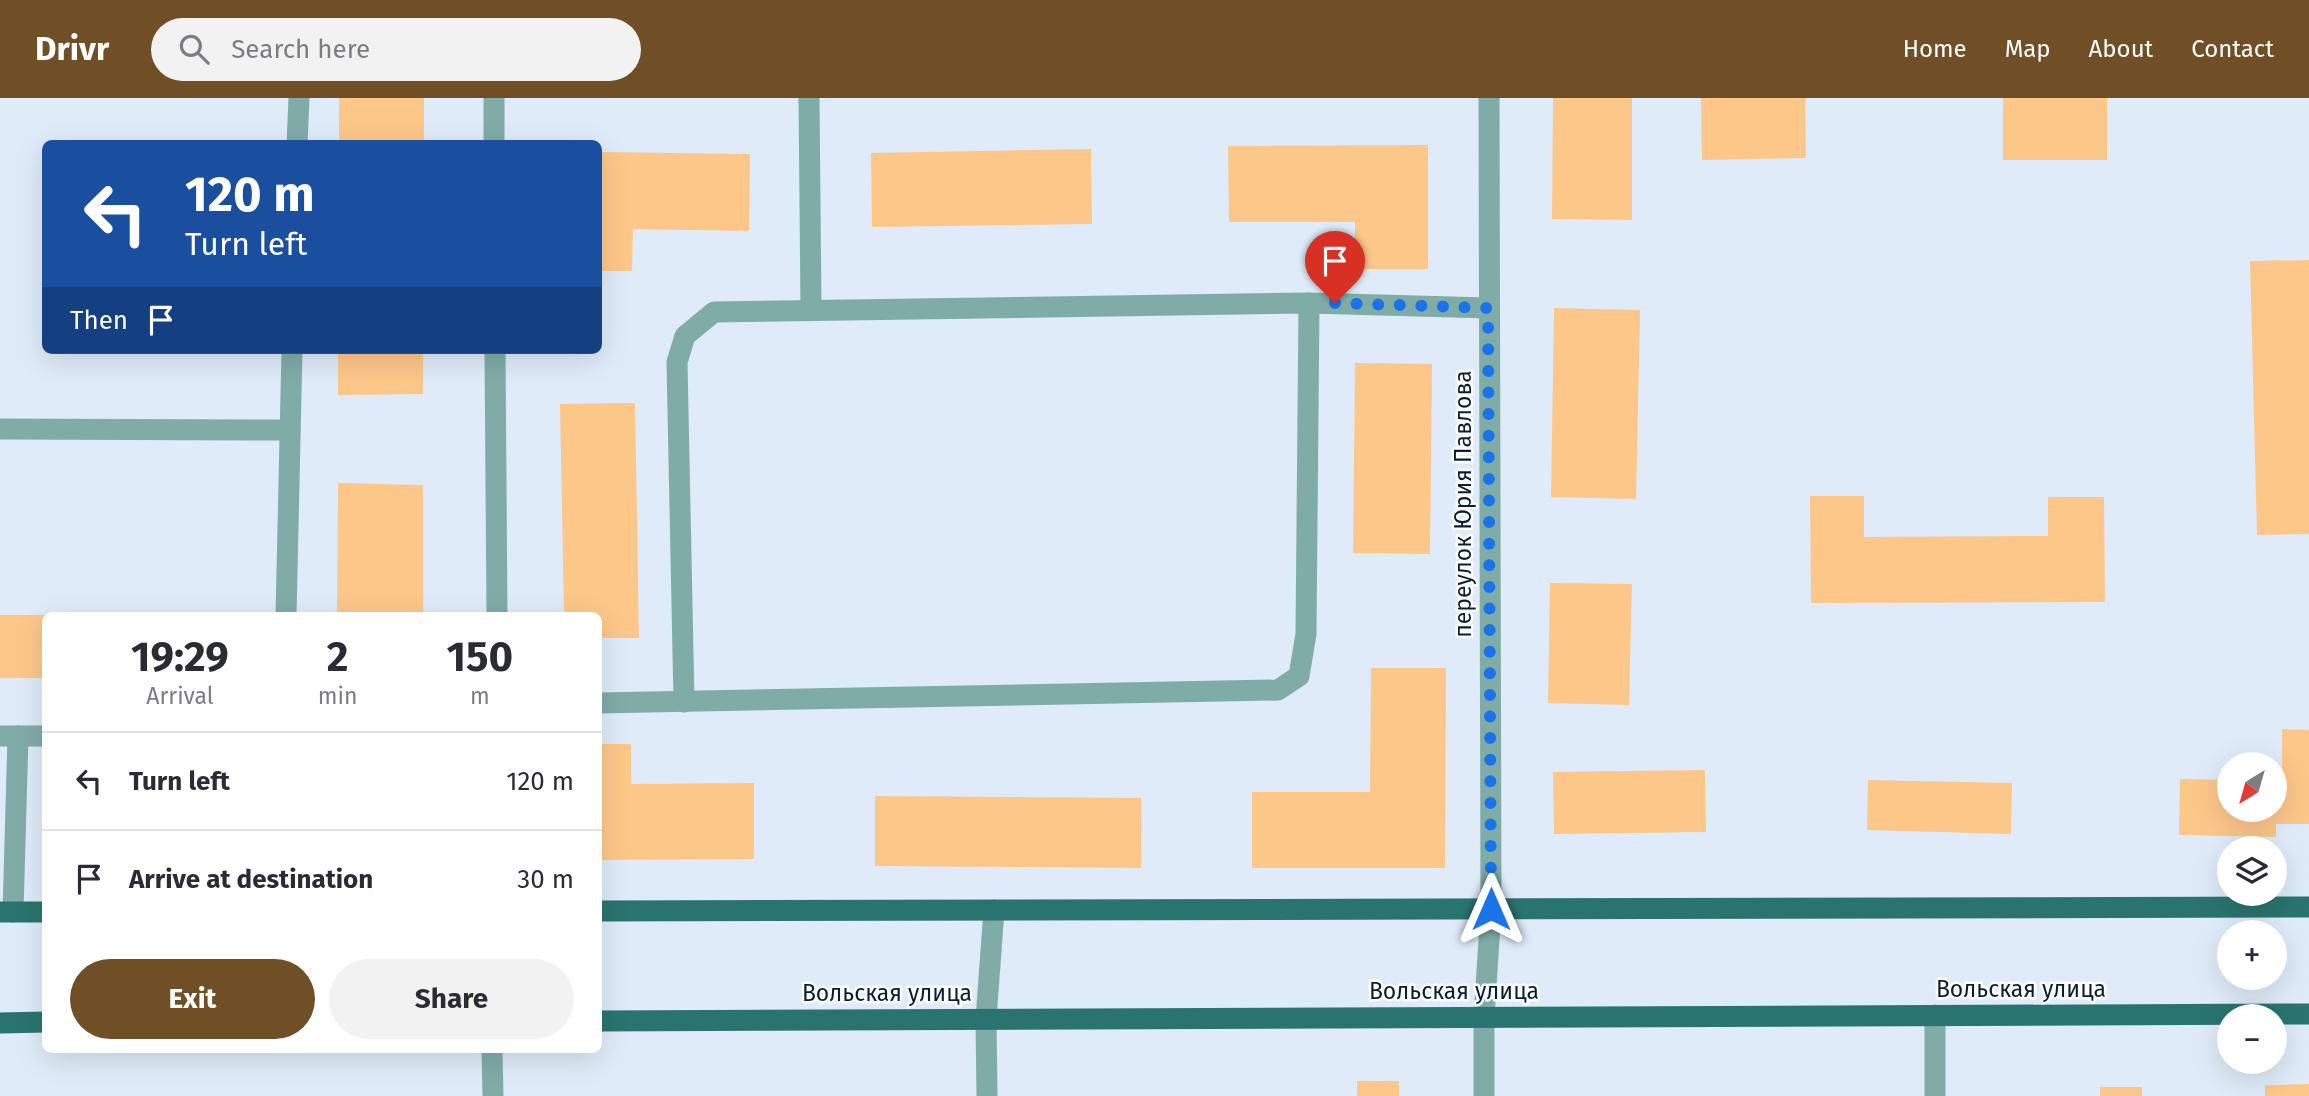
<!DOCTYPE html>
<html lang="en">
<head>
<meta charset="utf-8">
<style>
  body { margin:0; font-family:"Fira Sans",sans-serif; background:#f2f2f3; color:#2b2b33; height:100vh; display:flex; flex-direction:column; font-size:26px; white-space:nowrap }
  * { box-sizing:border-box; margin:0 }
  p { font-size:23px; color:#7c7c81 }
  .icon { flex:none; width:38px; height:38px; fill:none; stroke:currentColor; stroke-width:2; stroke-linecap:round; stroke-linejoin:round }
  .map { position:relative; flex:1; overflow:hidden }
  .side { position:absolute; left:42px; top:514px; width:560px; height:441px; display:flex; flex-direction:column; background:#fff; border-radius:10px; box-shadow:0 7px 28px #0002 }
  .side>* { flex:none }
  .hud { position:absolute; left:42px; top:42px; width:560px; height:214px; border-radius:10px; box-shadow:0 7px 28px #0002; background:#1a4fa0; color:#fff; overflow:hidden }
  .needle { width:46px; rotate:217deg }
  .fabs { position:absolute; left:2217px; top:654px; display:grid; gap:14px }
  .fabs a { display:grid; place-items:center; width:70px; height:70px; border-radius:50%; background:#fff; box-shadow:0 7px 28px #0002; font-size:35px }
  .pin { position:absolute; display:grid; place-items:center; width:60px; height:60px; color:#fff; margin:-72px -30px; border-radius:50% 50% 50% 0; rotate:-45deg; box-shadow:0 0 7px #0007 }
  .pin .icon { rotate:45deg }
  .me { position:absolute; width:77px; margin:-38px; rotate:0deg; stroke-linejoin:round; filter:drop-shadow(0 0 5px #0008) }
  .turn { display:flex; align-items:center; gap:24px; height:147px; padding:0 28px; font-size:32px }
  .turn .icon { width:91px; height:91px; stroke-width:2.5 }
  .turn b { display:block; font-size:49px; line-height:60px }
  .then { display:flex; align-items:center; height:66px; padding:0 28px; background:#0003; gap:14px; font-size:26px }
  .eta { display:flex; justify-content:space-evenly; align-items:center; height:119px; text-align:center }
  .eta b { font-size:42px; font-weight:700; line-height:49px }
  .action { display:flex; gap:14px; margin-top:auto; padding:14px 28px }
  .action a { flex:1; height:80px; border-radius:42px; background:#704e26; color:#fff; font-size:28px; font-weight:700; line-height:80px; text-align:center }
  .action a+a { background:#f2f2f3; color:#2b2b33 }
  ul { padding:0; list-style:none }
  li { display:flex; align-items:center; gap:21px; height:98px; padding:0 28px; border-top:2px solid #e1e1e2 }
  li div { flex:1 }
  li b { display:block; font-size:26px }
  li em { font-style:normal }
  header { display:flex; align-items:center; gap:42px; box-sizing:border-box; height:98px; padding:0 35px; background:#704e26; color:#fff }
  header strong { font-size:33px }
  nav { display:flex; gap:38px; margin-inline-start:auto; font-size:24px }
  .search { width:490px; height:63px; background:#f2f2f3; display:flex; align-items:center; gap:18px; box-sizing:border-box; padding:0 24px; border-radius:38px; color:#7c7c81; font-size:26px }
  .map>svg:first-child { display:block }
  .building { fill:#fdc78a }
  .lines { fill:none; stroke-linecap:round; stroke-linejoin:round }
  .minor { stroke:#80aca8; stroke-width:21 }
  .major { stroke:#2a746f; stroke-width:21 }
  .route { stroke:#1a73e8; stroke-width:12; stroke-dasharray:0 21.6 }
  .labels { text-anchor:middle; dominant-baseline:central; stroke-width:5; stroke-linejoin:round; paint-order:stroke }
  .street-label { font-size:23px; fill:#061f36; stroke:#fff }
</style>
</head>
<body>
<header>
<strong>Drivr</strong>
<div class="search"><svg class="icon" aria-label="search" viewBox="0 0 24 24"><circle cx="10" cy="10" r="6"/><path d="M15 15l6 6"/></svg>Search here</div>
<nav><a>Home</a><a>Map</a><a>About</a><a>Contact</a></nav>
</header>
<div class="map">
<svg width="2309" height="998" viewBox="0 0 2309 998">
  <rect width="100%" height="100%" fill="#dfebf8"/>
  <g class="building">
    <path d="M339,0H424V43L339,45Z"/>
    <path d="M1553,0H1632V122L1552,121Z"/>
    <path d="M1701,0H1805L1806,60L1702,62Z"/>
    <rect x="2003" y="0" width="104" height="62"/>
    <path d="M1428,47V171H1355V124H1229L1228,48Z"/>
    <path d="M1091,51L1092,126L872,129L871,55Z"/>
    <path d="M598,54L750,56L749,133L633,131L632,173H598Z"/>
    <path d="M2309,162V436L2257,437L2250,163Z"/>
    <path d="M1554,210L1640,212L1636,401L1551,399Z"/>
    <path d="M338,252H423V296L338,297Z"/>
    <path d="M1355,265L1432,266L1430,456L1353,455Z"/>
    <path d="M635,305L639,540H598V518H564L560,306Z"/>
    <path d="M338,385L423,387V518H337Z"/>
    <path d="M1810,398H1864V439L2048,438V399H2104L2105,504L1811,505Z"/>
    <path d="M1550,485L1632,486L1629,607L1548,605Z"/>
    <rect x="0" y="517" width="46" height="63"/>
    <path d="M1371,570H1446L1445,770H1252V694H1370Z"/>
    <path d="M2282,631L2309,632V726H2276V739L2179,737L2180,681L2230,682V712H2275V683H2282Z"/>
    <path d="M598,646H631V686L754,685V761L598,762Z"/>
    <path d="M1705,672L1706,734L1554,736L1553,674Z"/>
    <path d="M1868,682L2012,685L2011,736L1867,732Z"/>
    <path d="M875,698L1141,700V770L875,768Z"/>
    <rect x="1357" y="983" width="42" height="15"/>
    <path d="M2309,986V998H2265V987Z"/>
    <rect x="2100" y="989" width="42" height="9"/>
  </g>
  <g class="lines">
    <g class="minor">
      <path d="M494,0V46"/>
      <path d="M809,0L811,212"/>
      <path d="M297,46L299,0"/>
      <path d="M495,252L497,518"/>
      <path d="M0,331L290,332"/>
      <path d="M286,518L292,252"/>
      <path d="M684,604L677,264L685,238L714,214L1309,205L1488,210"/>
      <path d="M598,605L1278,592L1299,578L1306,536L1309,205"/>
      <path d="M0,638H46"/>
      <path d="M13,814L18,638"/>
      <path d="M1935,917V998"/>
      <path d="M492,952L493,998"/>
      <path d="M987,998L986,921L994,812"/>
      <path d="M1484,998V919L1491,811L1489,0"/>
    </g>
    <g class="major">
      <path d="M598,813L2309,809"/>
      <path d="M0,814H46"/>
      <path d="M598,923L2309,916"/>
      <path d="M0,925L46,924"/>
    </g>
  </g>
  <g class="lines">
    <path class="route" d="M1335,205L1488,210L1491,811"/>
  </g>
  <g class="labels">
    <g class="street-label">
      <text transform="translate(1463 406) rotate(-90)">переулок Юрия Павлова</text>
      <text x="2021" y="891">Вольская улица</text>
      <text x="1454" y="893">Вольская улица</text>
      <text x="887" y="895">Вольская улица</text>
    </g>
  </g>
</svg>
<div class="fabs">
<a><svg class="needle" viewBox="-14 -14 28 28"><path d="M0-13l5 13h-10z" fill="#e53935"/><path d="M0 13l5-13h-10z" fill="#7c7c81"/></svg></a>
<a><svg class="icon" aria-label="layers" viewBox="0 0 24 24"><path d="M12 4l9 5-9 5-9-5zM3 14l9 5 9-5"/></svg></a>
<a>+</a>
<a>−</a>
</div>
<div class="pin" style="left:1335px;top:205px;background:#d93025"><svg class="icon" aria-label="arrive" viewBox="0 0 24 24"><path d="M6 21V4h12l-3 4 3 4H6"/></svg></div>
<svg class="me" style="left:1491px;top:811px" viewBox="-20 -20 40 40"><path d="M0-17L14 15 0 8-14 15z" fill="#1a73e8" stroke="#fff" stroke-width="4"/></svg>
<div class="hud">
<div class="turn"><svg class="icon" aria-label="left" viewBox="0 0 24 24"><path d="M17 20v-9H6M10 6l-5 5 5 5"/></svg><div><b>120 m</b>Turn left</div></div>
<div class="then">Then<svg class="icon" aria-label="arrive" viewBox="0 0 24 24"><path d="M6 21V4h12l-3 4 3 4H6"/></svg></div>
</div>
<section class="side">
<div class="eta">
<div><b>19:29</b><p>Arrival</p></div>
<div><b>2</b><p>min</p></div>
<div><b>150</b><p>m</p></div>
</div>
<ul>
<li><svg class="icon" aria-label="left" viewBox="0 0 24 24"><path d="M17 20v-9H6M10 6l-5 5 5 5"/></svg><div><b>Turn left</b></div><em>120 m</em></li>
<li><svg class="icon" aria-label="arrive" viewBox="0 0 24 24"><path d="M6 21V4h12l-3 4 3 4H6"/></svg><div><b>Arrive at destination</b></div><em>30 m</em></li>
</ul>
<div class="action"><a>Exit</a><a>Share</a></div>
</section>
</div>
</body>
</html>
